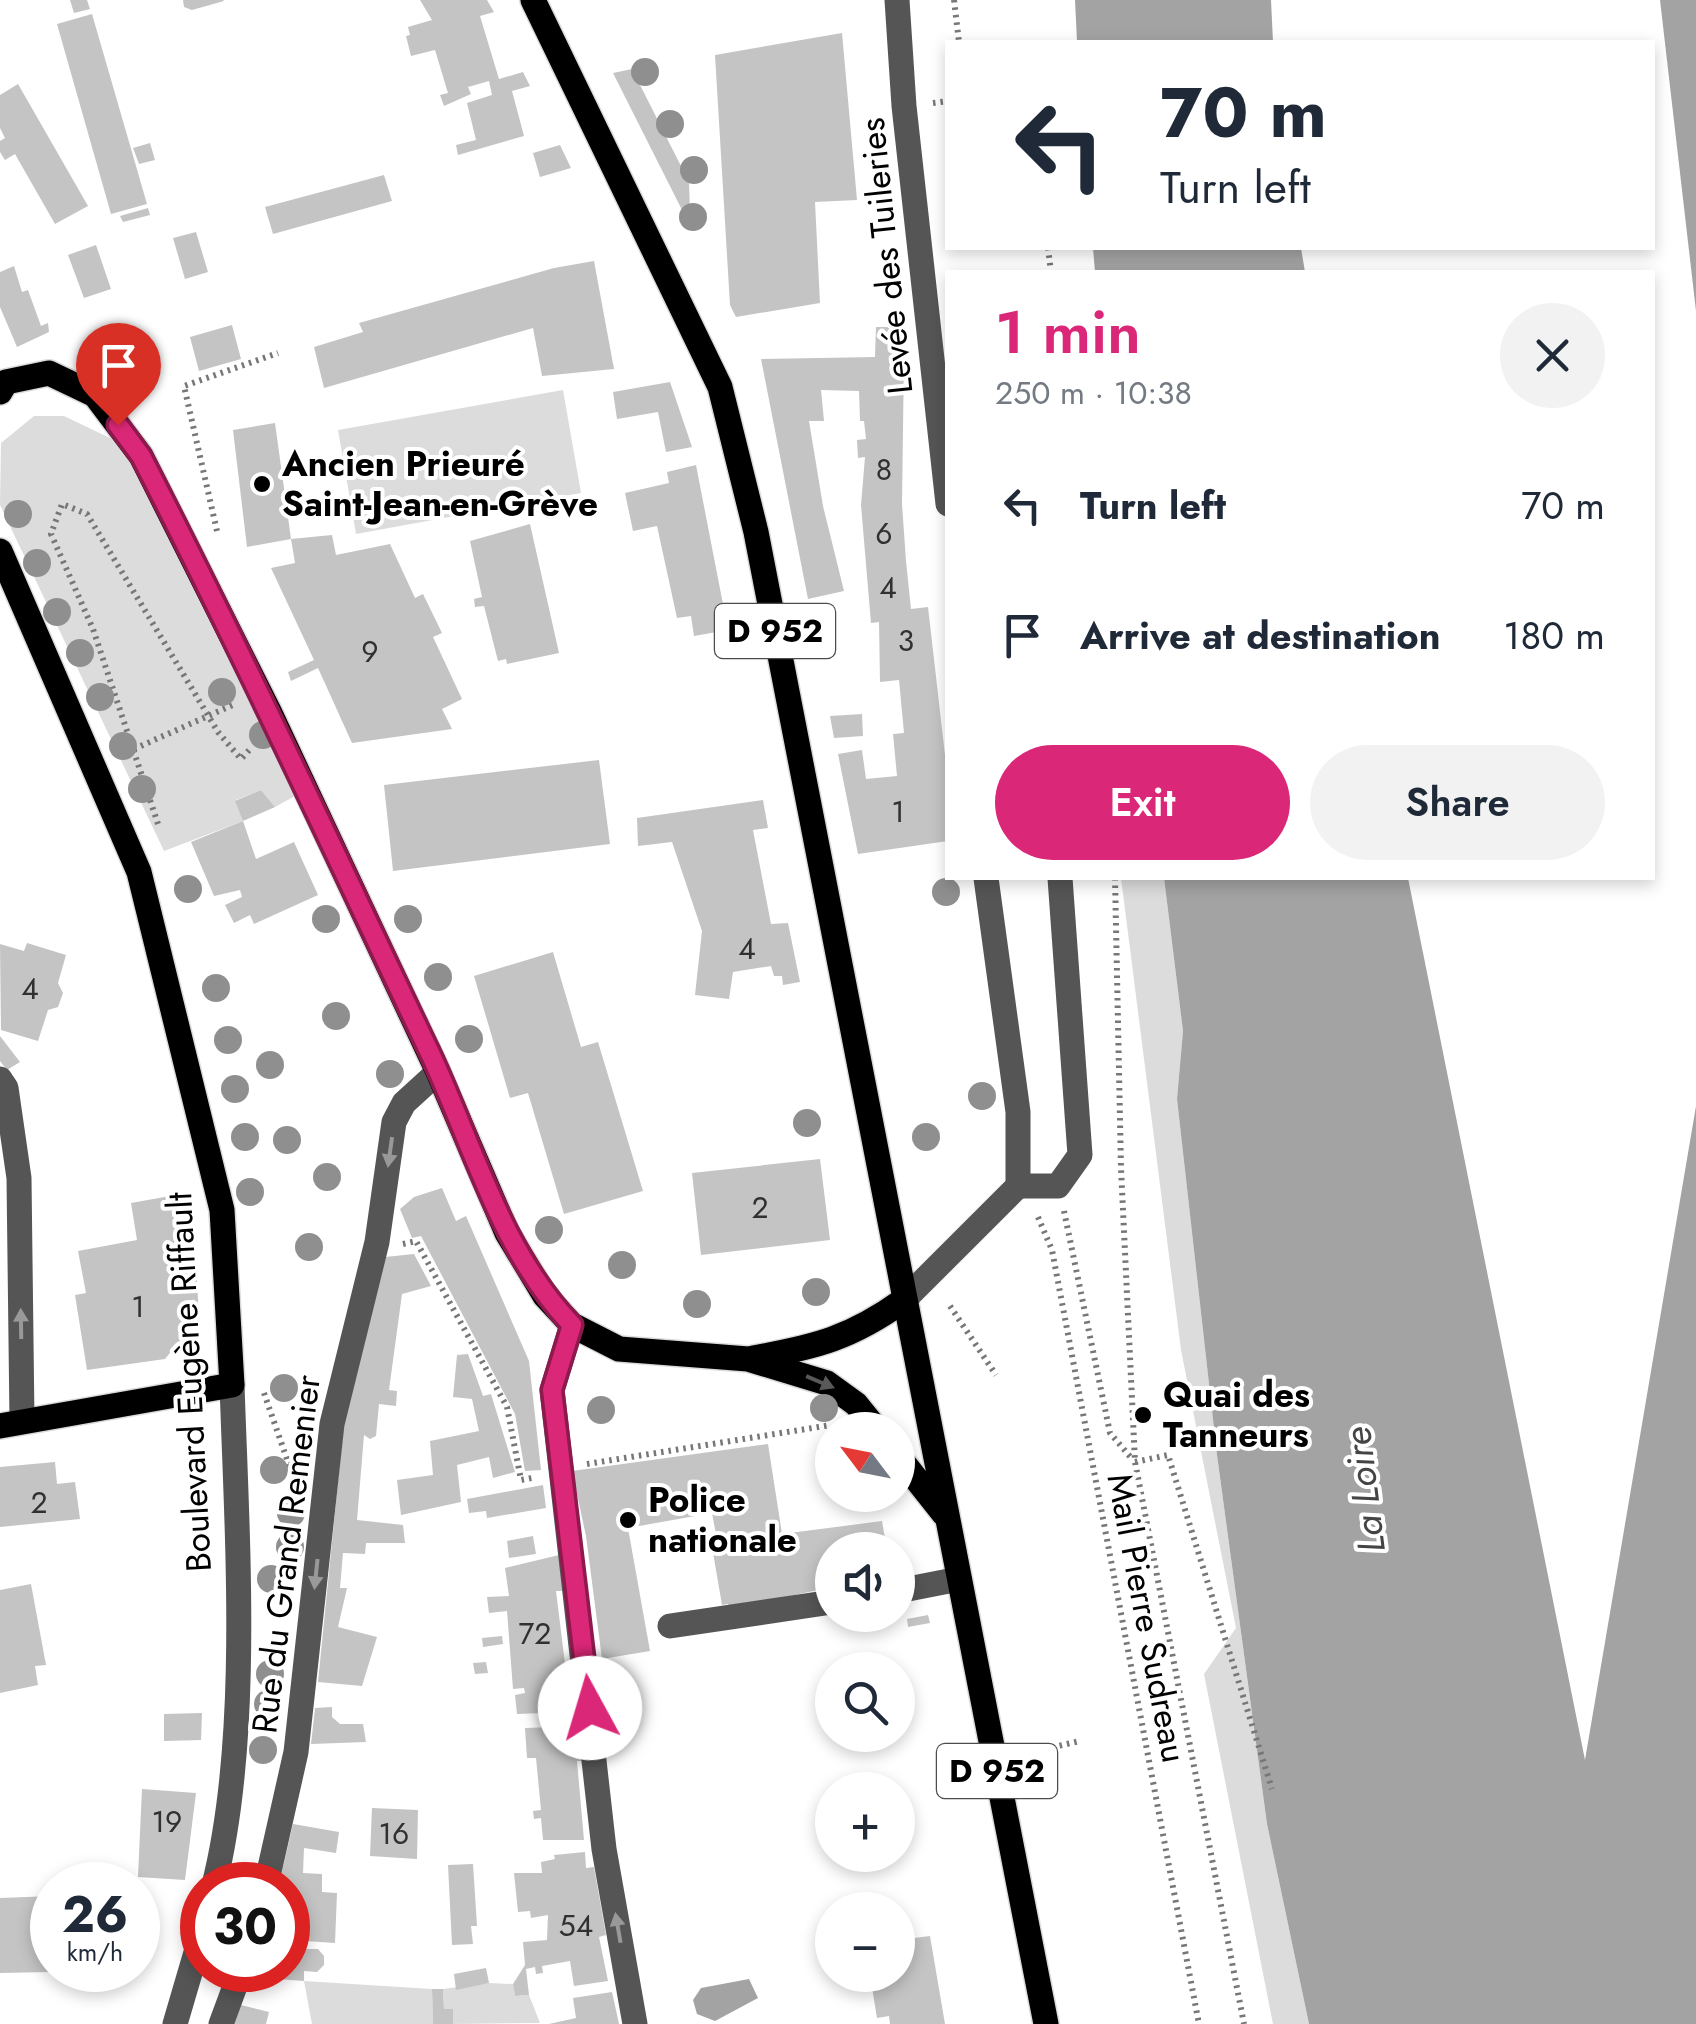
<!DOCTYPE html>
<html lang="en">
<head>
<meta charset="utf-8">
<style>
  body { margin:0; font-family:Jost,sans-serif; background:#f2f2f3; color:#1f2937; height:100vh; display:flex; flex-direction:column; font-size:38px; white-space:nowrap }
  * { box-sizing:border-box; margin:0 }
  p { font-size:32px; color:#747a83 }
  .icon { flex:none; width:55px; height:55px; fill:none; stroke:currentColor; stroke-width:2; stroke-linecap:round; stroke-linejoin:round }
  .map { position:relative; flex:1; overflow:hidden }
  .sheet { position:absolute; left:945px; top:270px; width:710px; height:610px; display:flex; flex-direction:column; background:#fff; border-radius:0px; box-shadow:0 5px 15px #0003 }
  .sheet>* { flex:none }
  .banner { position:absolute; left:945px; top:40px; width:710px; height:210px; border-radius:0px; box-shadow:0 5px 15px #0003; background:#fff; color:#1f2937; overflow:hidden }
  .needle { width:65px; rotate:302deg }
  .fabs { position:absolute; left:815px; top:1412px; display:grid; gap:20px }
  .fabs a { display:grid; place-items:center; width:100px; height:100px; border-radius:50%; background:#fff; box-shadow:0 5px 15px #0003; font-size:50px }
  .speed { position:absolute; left:30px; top:1862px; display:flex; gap:20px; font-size:50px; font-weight:700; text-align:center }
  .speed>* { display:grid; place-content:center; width:130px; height:130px; border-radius:50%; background:#fff; box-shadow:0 5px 15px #0003; line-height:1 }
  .speed small { font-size:25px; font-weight:400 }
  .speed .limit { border:15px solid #d22; background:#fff; color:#111 }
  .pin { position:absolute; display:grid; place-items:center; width:85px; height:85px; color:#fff; margin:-102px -42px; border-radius:50% 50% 50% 0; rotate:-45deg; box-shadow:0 0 10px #0007 }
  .pin .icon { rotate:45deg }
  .me { position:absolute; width:110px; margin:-55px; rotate:354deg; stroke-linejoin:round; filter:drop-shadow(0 0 8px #0008) }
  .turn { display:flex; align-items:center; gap:35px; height:210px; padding:0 50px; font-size:45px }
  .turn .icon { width:130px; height:130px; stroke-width:2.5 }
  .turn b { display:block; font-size:70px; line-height:85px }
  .round { display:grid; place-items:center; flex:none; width:105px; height:105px; border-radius:52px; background:#f2f2f3 }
  .head { display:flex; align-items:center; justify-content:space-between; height:170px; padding:0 50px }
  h1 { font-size:60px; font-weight:600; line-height:75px; color:#db2777 }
  .primary-button { display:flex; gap:20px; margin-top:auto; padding:20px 50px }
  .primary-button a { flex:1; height:115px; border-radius:60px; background:#db2777; color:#fff; font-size:40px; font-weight:600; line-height:115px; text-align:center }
  .primary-button a+a { background:#f2f2f3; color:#1f2937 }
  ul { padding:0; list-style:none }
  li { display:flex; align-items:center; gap:30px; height:130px; padding:0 50px }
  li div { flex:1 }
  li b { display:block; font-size:38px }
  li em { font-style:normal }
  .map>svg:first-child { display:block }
  .green { fill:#dcdcdc }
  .water { fill:#a3a3a3 }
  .building { fill:#c4c4c4 }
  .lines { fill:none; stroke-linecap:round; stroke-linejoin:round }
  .major-casing { stroke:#dbdbdb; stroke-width:28 }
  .path { stroke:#777; stroke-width:6; stroke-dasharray:2.5 5; stroke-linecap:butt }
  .minor { stroke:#555; stroke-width:25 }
  .major { stroke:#000; stroke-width:25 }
  .tree { fill:#8f8f8f }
  .oneway { fill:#999 }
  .oneway2 { fill:#595959 }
  .route-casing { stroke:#8e194d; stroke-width:25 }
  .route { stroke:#db2777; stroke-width:18 }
  .poi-dot { fill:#000; stroke:#fff; stroke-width:4 }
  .labels { text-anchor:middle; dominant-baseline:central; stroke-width:8; stroke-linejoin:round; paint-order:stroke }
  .number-label { font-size:30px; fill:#313131 }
  .shield { fill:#fff; stroke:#4c4c4c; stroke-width:2.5 }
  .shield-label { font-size:32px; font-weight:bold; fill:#000 }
  .street-label { font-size:35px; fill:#000; stroke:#fff }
  .poi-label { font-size:35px; font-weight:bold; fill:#000; stroke:#fff; text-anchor:start }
  .water-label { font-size:38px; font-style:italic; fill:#444; stroke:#fff }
</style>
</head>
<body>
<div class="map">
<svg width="1696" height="2024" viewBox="0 0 1696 2024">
  <rect width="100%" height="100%" fill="#fff"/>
  <g class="green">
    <path d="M563,390L581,493L356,534L338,430Z"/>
    <path d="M34,416H64L110,438L138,468L182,551L295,796L275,807L261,790L236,800L243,821L164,851L0,505L1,443Z"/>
    <path d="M1121,878H1164L1183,1031L1177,1099L1217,1455L1267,1824L1309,2024H1273L1204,1674L1236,1628L1181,1350Z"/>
    <path d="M304,1981L432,1989L433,2024H312Z"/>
    <path d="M489,1983L513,1984L515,1996L529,1995L540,2023L453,2024L444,2009L443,1989Z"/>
  </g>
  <g class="water">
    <path d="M1075,0H1271L1273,42H1077Z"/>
    <path d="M1660,0H1696V311Z"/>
    <path d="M1093,248H1301L1305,272H1095Z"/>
    <path d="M1164,878H1408L1585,1760L1696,1106V2024H1309L1267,1824L1217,1455L1177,1099L1183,1031Z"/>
    <path d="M749,1979L758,1998L715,2021L697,2014L693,2000L701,1988Z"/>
  </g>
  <g class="building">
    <path d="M70,0H87L90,9L74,13Z"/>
    <path d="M183,0H223L224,1L192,10L184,7Z"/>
    <path d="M420,0H487L494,12L480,16L499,79L523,72L530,86L512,91L524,136L458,155L456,145L476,140L467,103L492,95L489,81L468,87L471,94L444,106L440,95L448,93L435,50L411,56L406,36L410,35L408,27L432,20Z"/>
    <path d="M92,14L147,204L111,214L57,24Z"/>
    <path d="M842,33L857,200L815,202L820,303L736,317L730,305L715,55Z"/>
    <path d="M632,69L689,182L690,210H682L613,73Z"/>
    <path d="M18,84L88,206L55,224L15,154L5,160L0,152V141L5,138L0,128V95Z"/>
    <path d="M150,143L155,160L139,164L133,148Z"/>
    <path d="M560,145L571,168L540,177L533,153Z"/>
    <path d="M384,175L392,201L273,234L265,207Z"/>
    <path d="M148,208L150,215L123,222L120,216Z"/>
    <path d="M196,232L208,272L185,279L173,238Z"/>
    <path d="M96,245L111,289L84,298L68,255Z"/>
    <path d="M594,261L614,369L542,376L533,328L324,388L314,347L363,332L359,323L554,268Z"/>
    <path d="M14,266L22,292L28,290L41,326L48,323L49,332L17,347L0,307V272Z"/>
    <path d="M232,325L241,359L199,371L190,337Z"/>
    <path d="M876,327H899L904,355L902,504L906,561L911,609L928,607L948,781V841L858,854L838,754L862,750L866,779L897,776L893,734L904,733L899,680L880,682L879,622L871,623L861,505L865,457L858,458L857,440L866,439L864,421H860L859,391L821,390L824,421H809L823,506L844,591L808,599L761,359L875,357Z"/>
    <path d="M670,382L692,447L666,452L658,412L617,419L613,392Z"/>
    <path d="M275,423L291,539L247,547L233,430Z"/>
    <path d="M696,465L728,630L694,636L691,616L677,618L657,526L633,531L625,493L669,483L667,472Z"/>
    <path d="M530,524L559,653L507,664L506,659L498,661L484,606L475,607L474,599L482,597L470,541Z"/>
    <path d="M332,535L336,555L390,544L415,598L423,594L442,633L433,637L462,699L442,709L452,729L352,743L318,668L291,681L288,672L314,660L271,568L295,563L291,539Z"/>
    <path d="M862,714L863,736L834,738L830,716Z"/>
    <path d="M599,760L610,844L393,871L384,785Z"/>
    <path d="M261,790L275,807L243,821L235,801Z"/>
    <path d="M763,800L768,828L753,830L771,924L788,923L800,982L783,985L782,976H774L771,966L733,972L729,999L695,995L702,931L672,842L638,846L637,818Z"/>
    <path d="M243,821L256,859L294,842L318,895L254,924L250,915L234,923L225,905L242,897L240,890L214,896L191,842Z"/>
    <path d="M27,943L66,955L58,983L63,993L58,1007L48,1010L38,1041L1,1030L0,944L24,951Z"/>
    <path d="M553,952L581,1047L598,1042L643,1191L564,1214L528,1093L510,1098L474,976Z"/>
    <path d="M0,1036L20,1062L7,1070L0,1061Z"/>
    <path d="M820,1159L830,1240L701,1255L692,1173Z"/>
    <path d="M442,1188L456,1221L466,1216L529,1361L541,1470L525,1471L515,1414L421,1236L412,1238L400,1209L414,1197Z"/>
    <path d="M170,1196L177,1232L194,1229L199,1317L165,1359L87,1370L75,1295L86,1293L78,1251L137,1240L131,1203Z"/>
    <path d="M414,1254L431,1286L402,1294L389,1390L397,1391L396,1406L379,1404L376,1436L370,1439L364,1435L357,1520L403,1525L405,1543H366L365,1554L343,1553L340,1588H347L338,1627L377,1637L362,1686L318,1682L344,1422L385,1257Z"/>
    <path d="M468,1354L483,1396L491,1394L515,1472L493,1478L489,1457L457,1465L461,1502L401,1515L397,1480L433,1475L430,1441L479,1431L472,1399L453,1397L457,1355Z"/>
    <path d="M768,1444L782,1534L882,1521L887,1550H832V1587L729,1609L728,1604L722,1605L711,1541L717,1540L712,1513L628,1528L650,1651L602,1659L586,1536L572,1471Z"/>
    <path d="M55,1462L57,1484L75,1482L80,1519L0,1527V1467Z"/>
    <path d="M543,1485L546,1508L487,1518L486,1511L469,1513L467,1499Z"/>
    <path d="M533,1536L536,1554L509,1558L507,1541Z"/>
    <path d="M559,1555L567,1591H556L571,1712L517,1714L515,1695L525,1693L524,1688L513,1689L507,1611L489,1613L487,1597L509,1596L505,1568Z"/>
    <path d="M31,1584L46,1665L35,1666L38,1685L0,1693V1590Z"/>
    <path d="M928,1615L930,1623L908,1627L907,1619Z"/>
    <path d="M502,1636L503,1644L483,1647L482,1638Z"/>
    <path d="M486,1662L488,1673L475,1674L473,1663Z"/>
    <path d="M332,1707V1717L340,1724H363L366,1742L311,1744L315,1708Z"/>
    <path d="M202,1713L201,1740L164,1741V1714Z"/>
    <path d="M578,1726L585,1761H577L584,1840H543L541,1818L534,1819L533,1811L541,1810L536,1758H527L525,1728Z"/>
    <path d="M142,1789L196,1793L185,1880L138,1877Z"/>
    <path d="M372,1808L418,1810L417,1859L370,1856Z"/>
    <path d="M293,1824L339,1832L336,1853L304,1848L303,1873L322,1874V1892L337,1893L335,1943L305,1941V1949H318L324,1956V1965L317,1972L304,1971V1981L251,1977L254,1970H288V1885H279Z"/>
    <path d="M585,1852L586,1868L594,1867L606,1935L599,1937L608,1981L574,1986L570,1961L542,1966L543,1973L536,1974L535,1967L526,1969L529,1995L515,1996L513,1984L525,1965L523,1942L547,1940L548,1915L531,1918L530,1911L518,1912L514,1873H542L541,1862L555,1859L554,1855Z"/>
    <path d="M473,1864L477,1926H471L473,1944L452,1945L448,1865Z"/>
    <path d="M52,1896V1924H48L50,1972L0,1973V1898Z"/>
    <path d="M930,1936L945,2024H890L889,2016L877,2018L870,1975H898V1940Z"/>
    <path d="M486,1968L489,1983L456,1990L454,1974Z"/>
    <path d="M432,1989H443L444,2009H453V2024H433Z"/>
    <path d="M612,1992L619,2024H549L576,2018L573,1998Z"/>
    <path d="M241,2005L269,2012L266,2024H233Z"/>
  </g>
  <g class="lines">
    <defs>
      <g id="major">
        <path d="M533,0L720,387L756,532L1046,2024"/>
        <path d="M0,392L6,382L49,373L95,395L141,456L269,711L438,1072L507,1233L545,1296L572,1325L619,1349L748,1359L827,1383L856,1404L877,1430"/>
        <path d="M0,551L139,872L222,1210L232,1385L0,1426"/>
        <path d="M753,1358C816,1347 851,1338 904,1300"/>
        <path d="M898,1456L944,1514"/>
      </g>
    </defs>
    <use href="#major" class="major-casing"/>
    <g class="path">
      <path d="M954,0L959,42"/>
      <path d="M933,103L948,101"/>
      <path d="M1048,248L1051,272"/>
      <path d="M217,531L184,386L278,353"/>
      <path d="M134,749L235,704"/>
      <path d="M158,824L93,629L51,534L62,504L87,514L218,732L241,759L252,747"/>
      <path d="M1115,878L1121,1168L1135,1462L1244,2024"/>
      <path d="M1064,1211L1110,1433L1133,1460"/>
      <path d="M1038,1217L1052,1250L1199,2024"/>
      <path d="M403,1244L416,1241L507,1407L521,1480L532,1478"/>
      <path d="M950,1306L996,1375"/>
      <path d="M264,1393L289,1465L298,1463"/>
      <path d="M1135,1462L1168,1455L1272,1789"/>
      <path d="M587,1464L831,1425"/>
      <path d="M1023,1754L1080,1741"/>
    </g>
    <g class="minor">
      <path d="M897,0L904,106L948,504"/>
      <path d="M0,1079L6,1088L19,1178L22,1421"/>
      <path d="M1018,1186H1058L1080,1155L1060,878"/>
      <path d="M904,1300L1018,1186V1112L986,878"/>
      <path d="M572,1325L552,1390L604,1849L635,2024"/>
      <path d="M898,1591L959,1579"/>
      <path d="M670,1626L832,1602"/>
      <path d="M214,1885C251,1738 237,1537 232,1385"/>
      <path d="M266,1885L296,1752L332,1424L377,1242L394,1122L404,1103L438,1072"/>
      <path d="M175,2024L202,1932"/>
      <path d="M221,2024L241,1970"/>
    </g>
    <use href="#major" class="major"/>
  </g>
  <g class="tree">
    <circle cx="645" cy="72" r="14"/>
    <circle cx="670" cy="124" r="14"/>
    <circle cx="694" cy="170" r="14"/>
    <circle cx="693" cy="217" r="14"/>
    <circle cx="18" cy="514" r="14"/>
    <circle cx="37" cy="563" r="14"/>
    <circle cx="57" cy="612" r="14"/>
    <circle cx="80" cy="653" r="14"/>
    <circle cx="222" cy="692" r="14"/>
    <circle cx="100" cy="697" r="14"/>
    <circle cx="263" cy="735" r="14"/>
    <circle cx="123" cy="746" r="14"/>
    <circle cx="142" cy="789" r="14"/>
    <circle cx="188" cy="889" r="14"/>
    <circle cx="946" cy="892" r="14"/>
    <circle cx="326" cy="919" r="14"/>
    <circle cx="408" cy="919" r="14"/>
    <circle cx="438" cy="977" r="14"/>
    <circle cx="216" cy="988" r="14"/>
    <circle cx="336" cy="1016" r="14"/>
    <circle cx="469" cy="1039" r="14"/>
    <circle cx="228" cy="1040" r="14"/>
    <circle cx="270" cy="1065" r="14"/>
    <circle cx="390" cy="1074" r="14"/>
    <circle cx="235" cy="1089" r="14"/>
    <circle cx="982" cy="1096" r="14"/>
    <circle cx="807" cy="1123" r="14"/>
    <circle cx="245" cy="1137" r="14"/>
    <circle cx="926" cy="1137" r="14"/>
    <circle cx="287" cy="1140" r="14"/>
    <circle cx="327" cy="1177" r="14"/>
    <circle cx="250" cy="1192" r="14"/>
    <circle cx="549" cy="1230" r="14"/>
    <circle cx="309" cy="1247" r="14"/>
    <circle cx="622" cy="1265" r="14"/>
    <circle cx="816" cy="1292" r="14"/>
    <circle cx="697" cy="1304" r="14"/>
    <circle cx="284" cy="1388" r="14"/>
    <circle cx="824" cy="1408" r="14"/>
    <circle cx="601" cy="1410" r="14"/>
    <circle cx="274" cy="1470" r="14"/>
    <circle cx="291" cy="1513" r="14"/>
    <circle cx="290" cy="1547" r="14"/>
    <circle cx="271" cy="1579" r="14"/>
    <circle cx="270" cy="1674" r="14"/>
    <circle cx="268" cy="1704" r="14"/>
    <circle cx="263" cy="1750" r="14"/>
  </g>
  <defs><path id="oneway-solid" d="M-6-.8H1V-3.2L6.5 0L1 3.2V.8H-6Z" transform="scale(2.5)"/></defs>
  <g class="oneway">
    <use href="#oneway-solid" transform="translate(390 1152) rotate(98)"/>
    <use href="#oneway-solid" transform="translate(21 1324) rotate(-91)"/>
    <use href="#oneway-solid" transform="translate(316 1574) rotate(96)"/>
    <use href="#oneway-solid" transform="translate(618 1928) rotate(-100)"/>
  </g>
  <use class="oneway2" href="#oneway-solid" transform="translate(820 1382) rotate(23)"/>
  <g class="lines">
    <defs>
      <path id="route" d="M118,425L141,456C242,652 334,852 429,1051C473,1144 500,1250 572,1325L552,1390L590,1708"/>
    </defs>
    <use href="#route" class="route-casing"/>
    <use href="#route" class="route"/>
  </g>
  <g class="poi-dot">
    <circle cx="262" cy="484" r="10"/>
    <circle cx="1143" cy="1415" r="10"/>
    <circle cx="628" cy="1520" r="10"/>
  </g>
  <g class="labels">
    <g class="number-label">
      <text x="884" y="469">8</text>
      <text x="884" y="533">6</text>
      <text x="888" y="587">4</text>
      <text x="906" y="640">3</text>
      <text x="370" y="651">9</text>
      <text x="898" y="811">1</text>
      <text x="747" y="948">4</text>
      <text x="30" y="988">4</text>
      <text x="760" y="1207">2</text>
      <text x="138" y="1306">1</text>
      <text x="39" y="1502">2</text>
      <text x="535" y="1633">72</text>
      <text x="167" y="1821">19</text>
      <text x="394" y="1833">16</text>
      <text x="576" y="1925">54</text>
    </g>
    <g class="shield">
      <rect x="715" y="604" width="120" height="54" rx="8"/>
      <rect x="937" y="1744" width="120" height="54" rx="8"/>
    </g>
    <g class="shield-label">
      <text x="775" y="631">D 952</text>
      <text x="997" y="1771">D 952</text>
    </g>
    <g class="street-label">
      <text transform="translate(886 256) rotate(-96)">Levée des Tuileries</text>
      <text transform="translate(189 1382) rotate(-93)">Boulevard Eugène Riffault</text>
      <text transform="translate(286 1554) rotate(-83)">Rue du Grand Remenier</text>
      <text transform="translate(1147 1618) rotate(79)">Mail Pierre Sudreau</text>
    </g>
    <g class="poi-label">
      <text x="282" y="464">Ancien Prieuré<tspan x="282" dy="40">Saint-Jean-en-Grève</tspan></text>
      <text x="1163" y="1395">Quai des<tspan x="1163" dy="40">Tanneurs</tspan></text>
      <text x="648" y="1500">Police<tspan x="648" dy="40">nationale</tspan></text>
    </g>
    <g class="water-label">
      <text transform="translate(1364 1490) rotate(-97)">La Loire</text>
    </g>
  </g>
</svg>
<div class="fabs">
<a><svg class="needle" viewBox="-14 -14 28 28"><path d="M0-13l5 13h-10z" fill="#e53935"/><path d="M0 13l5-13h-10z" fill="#747a83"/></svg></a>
<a><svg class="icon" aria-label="sound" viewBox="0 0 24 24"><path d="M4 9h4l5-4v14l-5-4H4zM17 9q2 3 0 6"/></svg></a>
<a><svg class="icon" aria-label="search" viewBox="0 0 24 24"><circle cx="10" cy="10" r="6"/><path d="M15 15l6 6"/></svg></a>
<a>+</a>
<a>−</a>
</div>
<div class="speed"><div>26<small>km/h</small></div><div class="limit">30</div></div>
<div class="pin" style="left:118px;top:425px;background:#d93025"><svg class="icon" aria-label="arrive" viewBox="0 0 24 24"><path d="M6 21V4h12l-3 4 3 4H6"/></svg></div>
<svg class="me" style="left:590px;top:1708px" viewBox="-20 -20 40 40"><circle r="19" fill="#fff"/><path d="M0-13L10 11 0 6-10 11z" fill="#db2777"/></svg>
<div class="banner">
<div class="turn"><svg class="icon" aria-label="left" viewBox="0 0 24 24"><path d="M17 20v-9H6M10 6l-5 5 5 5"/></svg><div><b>70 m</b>Turn left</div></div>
</div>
<section class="sheet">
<div class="head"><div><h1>1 min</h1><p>250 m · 10:38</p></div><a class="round"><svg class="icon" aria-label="close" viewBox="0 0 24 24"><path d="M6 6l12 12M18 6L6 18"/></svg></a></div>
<ul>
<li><svg class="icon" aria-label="left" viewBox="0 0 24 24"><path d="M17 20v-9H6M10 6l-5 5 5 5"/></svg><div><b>Turn left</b></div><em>70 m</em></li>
<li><svg class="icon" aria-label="arrive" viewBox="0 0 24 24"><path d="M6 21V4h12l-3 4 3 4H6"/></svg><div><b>Arrive at destination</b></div><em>180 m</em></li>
</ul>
<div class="primary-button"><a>Exit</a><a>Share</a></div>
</section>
</div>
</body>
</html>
